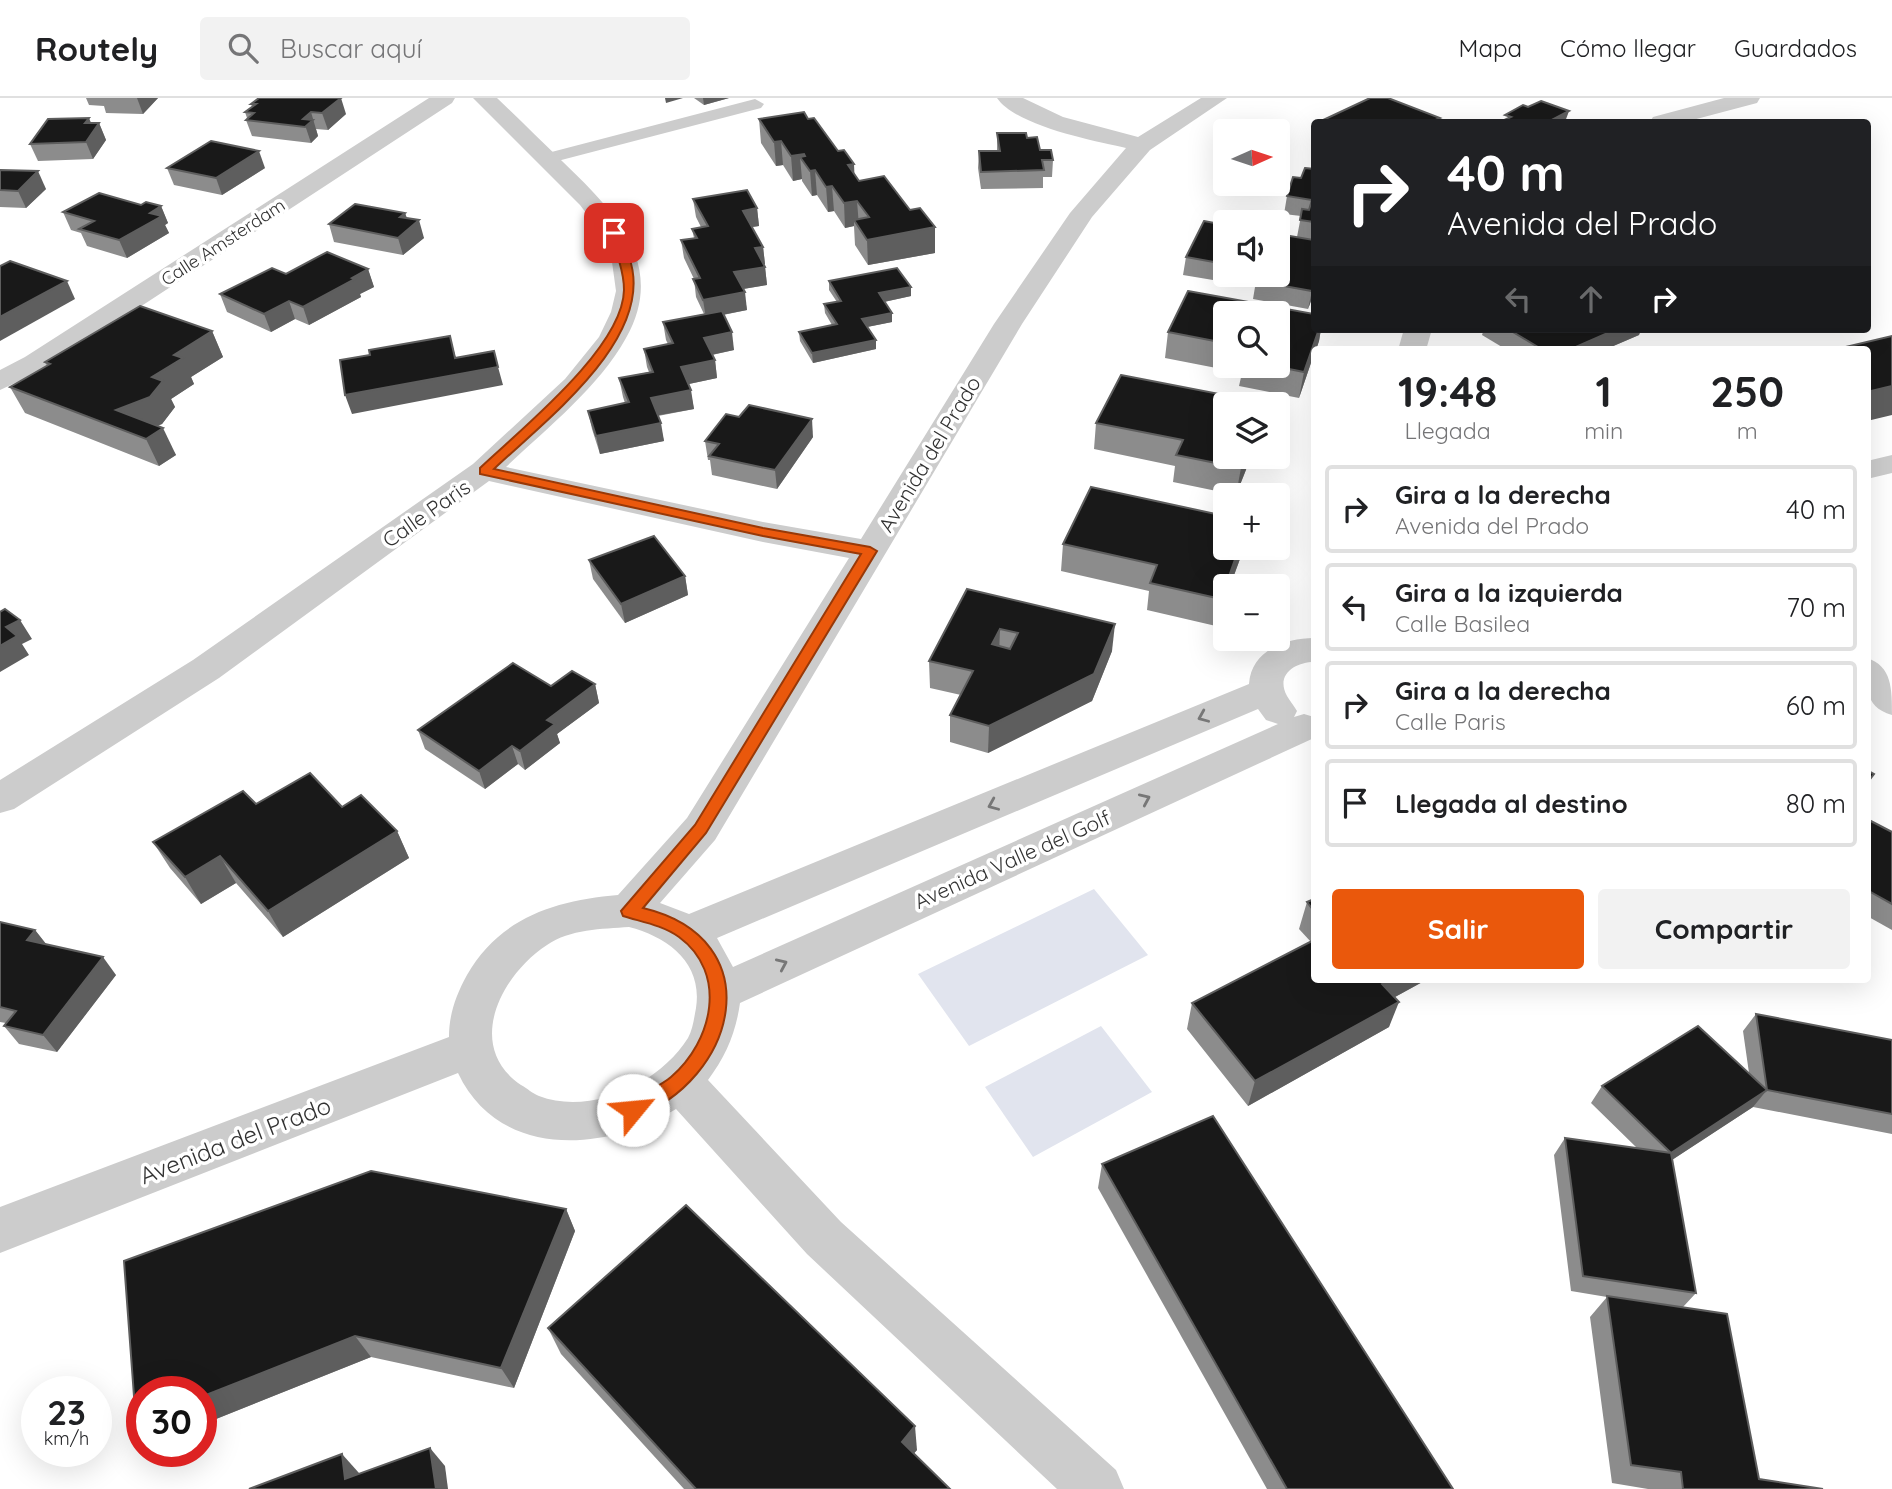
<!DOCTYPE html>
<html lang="es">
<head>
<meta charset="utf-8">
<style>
  body { margin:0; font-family:Quicksand,sans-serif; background:#f2f2f2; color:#202124; height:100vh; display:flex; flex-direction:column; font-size:26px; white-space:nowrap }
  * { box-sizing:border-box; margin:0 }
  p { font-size:23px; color:#757577 }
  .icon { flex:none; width:38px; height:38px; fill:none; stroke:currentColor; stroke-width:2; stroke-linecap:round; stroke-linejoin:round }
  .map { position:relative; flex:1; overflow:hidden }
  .drawer { position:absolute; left:1311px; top:248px; width:560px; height:637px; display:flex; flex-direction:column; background:#fff; border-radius:7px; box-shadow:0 7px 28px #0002 }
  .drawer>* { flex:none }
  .guide { position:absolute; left:1311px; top:21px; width:560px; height:214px; border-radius:7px; box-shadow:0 7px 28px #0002; background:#202124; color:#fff; overflow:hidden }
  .needle { width:46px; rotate:87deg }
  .fabs { position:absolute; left:1213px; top:21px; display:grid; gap:14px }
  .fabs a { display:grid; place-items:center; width:77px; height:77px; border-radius:7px; background:#fff; box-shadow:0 7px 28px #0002; font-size:35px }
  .speed { position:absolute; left:21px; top:1278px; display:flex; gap:14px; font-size:35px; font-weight:700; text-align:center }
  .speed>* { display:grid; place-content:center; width:91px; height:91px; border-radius:50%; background:#fff; box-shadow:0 7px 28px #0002; line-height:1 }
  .speed small { font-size:18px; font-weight:400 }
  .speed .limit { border:10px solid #d22; background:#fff; color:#111 }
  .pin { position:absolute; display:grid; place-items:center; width:60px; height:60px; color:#fff; margin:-30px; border-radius:14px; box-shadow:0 4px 10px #0006 }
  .me { position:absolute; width:77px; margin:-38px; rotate:62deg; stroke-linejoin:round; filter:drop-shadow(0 0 5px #0008) }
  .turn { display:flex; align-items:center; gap:24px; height:147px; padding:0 21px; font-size:32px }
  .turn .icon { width:91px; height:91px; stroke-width:2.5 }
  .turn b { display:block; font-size:49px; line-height:60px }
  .lanes { display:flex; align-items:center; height:66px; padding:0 21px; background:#0003; justify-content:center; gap:35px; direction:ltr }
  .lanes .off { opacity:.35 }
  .eta { display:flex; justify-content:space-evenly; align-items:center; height:119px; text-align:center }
  .eta b { font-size:42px; font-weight:700; line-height:49px }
  .button { display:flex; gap:14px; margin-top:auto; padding:14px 21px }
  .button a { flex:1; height:80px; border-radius:7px; background:#ea580c; color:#fff; font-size:28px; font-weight:700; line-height:80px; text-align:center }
  .button a+a { background:#f2f2f2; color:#202124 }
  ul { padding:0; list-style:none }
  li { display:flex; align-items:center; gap:21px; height:88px; margin:0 14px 10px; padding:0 7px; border:4px solid #e0e0e0; border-radius:7px }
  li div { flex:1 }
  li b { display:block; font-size:26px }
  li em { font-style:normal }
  header { display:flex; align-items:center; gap:42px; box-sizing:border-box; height:98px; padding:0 35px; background:#fff; border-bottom:2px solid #e0e0e0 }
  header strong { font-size:33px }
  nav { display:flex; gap:38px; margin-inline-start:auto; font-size:24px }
  .search { width:490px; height:63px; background:#f2f2f2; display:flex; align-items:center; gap:18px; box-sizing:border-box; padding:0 24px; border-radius:7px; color:#757577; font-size:26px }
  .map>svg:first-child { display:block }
  .green { fill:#e1e4ee }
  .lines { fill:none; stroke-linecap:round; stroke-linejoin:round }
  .lane { fill:#ccc; fill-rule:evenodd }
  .street { fill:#ccc; fill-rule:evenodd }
  .wall { fill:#8c8c8c; fill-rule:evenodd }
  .shaded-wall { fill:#5e5e5e }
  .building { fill:#191919; stroke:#5e5e5e; stroke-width:2; fill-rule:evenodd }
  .oneway { stroke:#777 }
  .route { fill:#ea580c; stroke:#983908; stroke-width:2 }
  .labels { text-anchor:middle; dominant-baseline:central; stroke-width:7; stroke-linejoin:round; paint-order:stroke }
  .far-street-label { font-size:18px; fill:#323232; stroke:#fff }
  .street-label { font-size:21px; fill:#323232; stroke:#fff }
  .near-street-label { font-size:24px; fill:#323232; stroke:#fff }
</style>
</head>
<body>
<header>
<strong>Routely</strong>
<div class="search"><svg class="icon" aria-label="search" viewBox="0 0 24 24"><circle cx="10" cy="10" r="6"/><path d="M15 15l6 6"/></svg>Buscar aquí</div>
<nav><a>Mapa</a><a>Cómo llegar</a><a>Guardados</a></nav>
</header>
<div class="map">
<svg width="1892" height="1391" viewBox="0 0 1892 1391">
  <rect width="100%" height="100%" fill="#fff"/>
  <g class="green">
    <path d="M1094,791L1148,857L969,948L918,876Z"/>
    <path d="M1101,928L1152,994L1033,1059L985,989Z"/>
  </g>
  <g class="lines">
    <path class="lane" d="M755,1L764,6L761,10L546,66L537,61L540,57Z"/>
    <g class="street">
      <path d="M429,0H455L452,5L45,271L0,292V272L25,259Z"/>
      <path d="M473,0H497C519,21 540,42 562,63C613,112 668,166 626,240C599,289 546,331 506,369L763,424L861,441L994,226L1070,115L1126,50C1094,43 1016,28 997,0H1023L1063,19L1138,39L1201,0H1227L1150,52L1092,119L1022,226L715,742L660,805L689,816L1249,586C1251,553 1285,540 1314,540V564C1296,564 1275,576 1287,598C1290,603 1294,608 1297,613L1294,619L1304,616L1314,619V640L740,905C736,934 726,958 708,982L841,1124L1116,1372L1124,1391H1057L807,1156L676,1011C606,1054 499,1062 458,975L0,1155V1109L449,939C449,916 456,897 467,877C499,820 556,802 618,797L687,720L849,460L763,444L489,383L219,580L14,711L0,715V682L193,562L473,366L565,281L599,239L611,214L616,193L612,164L602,136L580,107ZM1258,611L1266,622L1278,626L733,869L717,840ZM629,829C668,839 703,865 696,910C694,920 693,931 688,940C660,985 591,1018 539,998C533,996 527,990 521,987C464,948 501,877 547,847C570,831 602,831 629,829Z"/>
      <path d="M1724,0H1760L1757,5L1685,24H1650L1653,19Z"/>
      <path d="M1404,231H1432L1426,252H1398Z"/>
      <path d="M1892,357V375L1867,381V363Z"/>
      <path d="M1867,560C1892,568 1892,591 1892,617C1862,608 1867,586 1867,560Z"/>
    </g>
  </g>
  <g class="wall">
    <path d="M86,0H158L143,16L106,15L104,8L89,7Z"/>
    <path d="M694,0H729L704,7Z"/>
    <path d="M251,6L346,16L328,32L316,31L318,38L311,45L252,38L246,22L247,20L245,14L252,9Z"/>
    <path d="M759,21H808L859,83L910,112L935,129V155L868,167L855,147L854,128L845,130L834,113L828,114L817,97L812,98L802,83V81L793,83L783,67L776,68L761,45Z"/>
    <path d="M91,25H99L106,42L93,61L38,63L30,46Z"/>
    <path d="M997,35L1027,40L1040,52L1053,62L1052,79H1043V90L981,91L978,70L979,53H997Z"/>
    <path d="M167,70H265L222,97L174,87Z"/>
    <path d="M1314,71V195L1308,211L1253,201L1255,189L1183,177L1186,159L1225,127V177H1278L1297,139L1301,118L1284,116L1287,98L1301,80Z"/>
    <path d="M0,72L46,91L26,110L0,109Z"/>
    <path d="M693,101L757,110L759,128L752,129L763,149L765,166L764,167L765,169L767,187L743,191L747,212L723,217L734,252L712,257L715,262L717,280L689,286L694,311L658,318L664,343L600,356L592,331L588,313L625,305L623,299L619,280L649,274L647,269L644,251L668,246L666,242L663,224L704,216L696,199L694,181L684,160L681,142L694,140L692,131L701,129L696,119Z"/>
    <path d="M141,107L161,108L168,125L165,127L169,135L127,160L87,148L81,135L71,132L63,114Z"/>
    <path d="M405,115L407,120L424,140L403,157L334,144L329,126Z"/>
    <path d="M368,171L374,189L360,196L361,199L309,227L295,221L271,234L227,214L220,196L286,176Z"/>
    <path d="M829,183L911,189V198L884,204L892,215V224L867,229L876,251L813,265L800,243L799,234L832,227L825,215L824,206L837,204L829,192Z"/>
    <path d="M1188,193L1314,216V231H1321L1319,243L1316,252H1314V256L1299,300L1239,288L1242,275L1165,260L1168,234ZM1225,215H1278V268H1225Z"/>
    <path d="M1484,231H1641L1639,237L1604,252H1507L1482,237Z"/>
    <path d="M212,233L223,259L191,279L194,286L171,301L175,309L162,326L157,328L176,357L159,368L25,315L10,289L47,268L45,264Z"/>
    <path d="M1266,305L1251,359L1236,397L1173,384L1175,368L1094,351L1096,325Z"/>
    <path d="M813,339L777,391L712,377L710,362H708L705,343Z"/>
    <path d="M1063,446L1225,450H1244L1230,488H1225V503L1216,528L1147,512L1149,493L1061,473Z"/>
    <path d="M589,462L685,478L688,497L625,525L593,481Z"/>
    <path d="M967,491L1112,553L1092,603L988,655L950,644V617L961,597L930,590L929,563Z"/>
    <path d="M595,586L599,605L557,636L560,645L525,672L518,666L485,691L425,651L418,632L551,588Z"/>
    <path d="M256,706L342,709L397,733L409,760L283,839L236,785L201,806L170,770L153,744Z"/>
    <path d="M1867,721L1892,734V832L1867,818Z"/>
    <path d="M1314,801V882H1426L1395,899L1389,929L1248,1008L1187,931L1192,905L1311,844L1299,831L1307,804Z"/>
    <path d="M0,824L35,832L47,847L116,877L57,954L19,946L4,928L6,925L0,924Z"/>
    <path d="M1756,916L1892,942V1036L1753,1009L1672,1062L1696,1195L1683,1209L1759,1381L1823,1391H1648L1612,1385L1590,1219L1607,1199L1571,1193L1554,1057L1565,1040L1637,1050L1591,1005L1602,988L1749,975L1743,933Z"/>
    <path d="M1102,1066L1453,1391H1267L1098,1090Z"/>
    <path d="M371,1073L566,1111L575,1133L514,1290L371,1259L201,1327V1293H142V1330L136,1325L124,1163Z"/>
    <path d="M548,1230L917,1352L914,1355L950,1391H684L561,1256Z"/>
  </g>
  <g class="shaded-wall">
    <path d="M137,0H158L143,16Z"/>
    <path d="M341,0L346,16L328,32L322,15Z"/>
    <path d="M665,0H683L666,5Z"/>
    <path d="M703,0H729L704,7Z"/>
    <path d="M1569,13L1565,24H1548Z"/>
    <path d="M311,14L318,38L311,45L303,21Z"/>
    <path d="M89,20L94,32L99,25L106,42L93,61L86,44L85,25Z"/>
    <path d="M781,43L783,67L776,68L774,44Z"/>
    <path d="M259,53L265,70L222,97L216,80Z"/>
    <path d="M804,56L805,66L800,59L802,81L793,83L791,58Z"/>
    <path d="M854,66L855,90L848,67Z"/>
    <path d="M815,72L817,97L812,98L810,73Z"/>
    <path d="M38,73L46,91L26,110L18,93Z"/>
    <path d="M832,88L834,113L828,114L826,89Z"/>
    <path d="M857,103L859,128L854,122V128L845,130L844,105Z"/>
    <path d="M161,108L168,125L165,127L169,135L127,160L119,142L150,115Z"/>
    <path d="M757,110L759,128L745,130L743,113Z"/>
    <path d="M405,115L410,130L419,122L424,140L403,157L398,140L400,119Z"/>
    <path d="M935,129V155L868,167L867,142Z"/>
    <path d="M763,149L765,166L757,168L755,150Z"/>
    <path d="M765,169L767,187L737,192L734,174Z"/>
    <path d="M368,171L374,189L360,196L361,199L309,227L303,209Z"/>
    <path d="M67,183L75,201L0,243V219Z"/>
    <path d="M1314,187V195L1308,211L1312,193Z"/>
    <path d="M911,189V198L879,205V195Z"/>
    <path d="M745,194L747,212L706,220L703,202Z"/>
    <path d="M289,203L295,221L271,234L264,216Z"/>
    <path d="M892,215V224L862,230V221Z"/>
    <path d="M1319,231H1321L1319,243L1316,252H1314V256L1299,300L1304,274Z"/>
    <path d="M1617,231H1641L1639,237L1604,252H1569Z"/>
    <path d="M212,233L223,259L191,279L194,286L171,301L175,309L162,326L134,337L116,312L152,279L174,257Z"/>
    <path d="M732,234L734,252L706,258L704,240Z"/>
    <path d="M450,238L460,276L498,269L503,287L352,316L345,297Z"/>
    <path d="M876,242V251L813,265L812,255Z"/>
    <path d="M715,262L717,280L684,287L681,269Z"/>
    <path d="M1892,288V317L1867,323V294Z"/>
    <path d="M691,292L694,311L654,318L651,300Z"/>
    <path d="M812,321L813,339L777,391L775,372Z"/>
    <path d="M661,325L664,343L600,356L596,338Z"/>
    <path d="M163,330L176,357L159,368L146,341Z"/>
    <path d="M1245,359H1251L1236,397L1241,370Z"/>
    <path d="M1239,450H1244L1230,488H1226Z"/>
    <path d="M685,478L688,497L625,525L621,506Z"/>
    <path d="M1225,490V503L1216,528L1221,501Z"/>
    <path d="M20,522L32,541L22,546L29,557L0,574V548L6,529Z"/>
    <path d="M1115,526L1112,553L1092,603L988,655L989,628Z"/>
    <path d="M1000,531L999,558L992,546Z"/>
    <path d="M595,586L599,605L557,636L560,645L525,672L520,653L547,622Z"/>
    <path d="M512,648L518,666L485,691L479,673Z"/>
    <path d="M397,733L409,760L283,839L268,813Z"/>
    <path d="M220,758L236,785L201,806L185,779Z"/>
    <path d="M35,832L49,850L27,842Z"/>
    <path d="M103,859L116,877L57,954L43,937Z"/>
    <path d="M1389,882H1426L1373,911L1382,886Z"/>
    <path d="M1399,904L1389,929L1248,1008L1255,983Z"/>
    <path d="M1767,992L1753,1009L1658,1071L1671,1055Z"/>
    <path d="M566,1111L575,1133L514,1290L501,1270Z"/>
    <path d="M355,1238L371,1259L201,1327V1299Z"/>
    <path d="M915,1328L917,1352L903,1368L902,1344Z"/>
    <path d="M430,1350L445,1368L448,1391H436Z"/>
    <path d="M342,1356L359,1375L361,1391L345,1381Z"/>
  </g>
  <g class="building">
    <path d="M259,0H341L322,15L311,14L303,21L313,22L305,29L246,22L254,15L245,14L256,6H251Z"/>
    <path d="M1370,0H1388L1440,20L1431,24H1325L1321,23Z"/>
    <path d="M1541,3L1569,13L1548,24H1500L1511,19L1505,17L1523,7L1528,9Z"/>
    <path d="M804,14L808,21L814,20L838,53L844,52L854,66L848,67L859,83L884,78L910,112L920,110L935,129L867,142L854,122L869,119L857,103L844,105L832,88L826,89L815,72L810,73L800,59L805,58L804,56L791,58L781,43L774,44L759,21Z"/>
    <path d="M89,20L85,25H99L86,44L30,46L48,21Z"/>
    <path d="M997,35H1026L1027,40L1037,39L1040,52H1051L1053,62H1042L1044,72L981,74L979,53H1000Z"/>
    <path d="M211,43L259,53L216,80L167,70Z"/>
    <path d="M1305,70L1314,71V124L1300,122L1302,111L1309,112L1312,102L1287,98L1293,79L1301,80Z"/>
    <path d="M0,72L38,73L18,93L0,92Z"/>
    <path d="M747,92L757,110L743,113L763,149L755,150L765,169L734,174L745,194L703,202L693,181L700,180L681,142L697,140L692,131L708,128L693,101Z"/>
    <path d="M99,95L141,107L146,104L161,108L150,115L162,118L119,142L79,131L94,123L63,114Z"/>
    <path d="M355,106L405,115L400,119L419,122L398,140L329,126Z"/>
    <path d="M1204,123L1225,127V166L1186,159Z"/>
    <path d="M1278,136L1314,142V187L1312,193L1256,183L1259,177H1278Z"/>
    <path d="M327,154L368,171L352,180L355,181L303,209L289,203L264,216L220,196L272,170L286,176Z"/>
    <path d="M10,163L67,183L0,219V168Z"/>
    <path d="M897,170L911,189L879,195L892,215L862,221L876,242L812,255L799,234L837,226L824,206L841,203L829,183Z"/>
    <path d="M1188,193L1314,216V231H1319L1304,274L1274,268H1278V215H1225V245L1168,234Z"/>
    <path d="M140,208L212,233L174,257L183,260L152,279L163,283L150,299L116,312L163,330L146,341L10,289L50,266L45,264Z"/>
    <path d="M722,213L732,234L704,240L715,262L681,269L691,292L651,300L661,325L596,338L588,313L629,304L619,280L653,274L644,251L673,245L663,224Z"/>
    <path d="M1508,231H1617L1569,252H1543Z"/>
    <path d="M450,238L455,260L494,253L498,269L345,297L340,262L370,257L369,252Z"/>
    <path d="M1892,238V288L1867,294V252H1833Z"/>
    <path d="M1121,277L1266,305L1265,306H1225V359H1245L1241,370L1176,357L1183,342L1096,325Z"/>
    <path d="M749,307L812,321L775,372L709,358L719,346L705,343L726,316L739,319Z"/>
    <path d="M1091,389L1225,418V450H1239L1221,501L1150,485L1157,467L1063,446Z"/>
    <path d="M654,438L685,478L621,506L589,462Z"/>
    <path d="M967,491L1115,526L1094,576L989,628L950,617L973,573L929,563ZM1000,531L1018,535L1010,551L992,546Z"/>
    <path d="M5,511L20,522L6,529L17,538L0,548V514Z"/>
    <path d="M513,565L551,588L572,573L595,586L547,622L555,626L520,653L512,648L479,673L418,632Z"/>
    <path d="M1867,672L1874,676L1867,685Z"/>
    <path d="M310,675L342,709L361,697L397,733L268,813L220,758L185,779L153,744L243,693L256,706Z"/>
    <path d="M1867,721L1892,734V806L1867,792Z"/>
    <path d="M1314,801V813L1307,804Z"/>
    <path d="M0,824L35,832L27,842L103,859L43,937L4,928L16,913L0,909Z"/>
    <path d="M1314,842V882H1389L1382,886L1399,904L1255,983L1192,905Z"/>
    <path d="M1756,916L1892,942V1016L1767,992Z"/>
    <path d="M1698,928L1767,992L1671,1055L1602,988Z"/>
    <path d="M1213,1018L1453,1391H1287L1102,1066Z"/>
    <path d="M1565,1040L1671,1055L1696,1195L1583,1178Z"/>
    <path d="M371,1073L566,1111L501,1270L355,1238L201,1299V1293H142V1323L136,1325L124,1163Z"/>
    <path d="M686,1107L915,1328L902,1344L950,1391H696L548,1230Z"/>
    <path d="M1607,1198L1727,1216L1759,1381L1823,1391H1683L1681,1374L1631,1367Z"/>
    <path d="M430,1350L436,1391H249L342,1356L345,1381Z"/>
  </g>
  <defs><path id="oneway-chevron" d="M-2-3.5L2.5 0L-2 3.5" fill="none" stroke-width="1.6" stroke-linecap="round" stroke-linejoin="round" transform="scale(1.75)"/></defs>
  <g class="oneway">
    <use href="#oneway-chevron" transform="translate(1203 619) rotate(157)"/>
    <use href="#oneway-chevron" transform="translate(1145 701) rotate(-24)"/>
    <use href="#oneway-chevron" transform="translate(993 707) rotate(157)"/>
    <use href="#oneway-chevron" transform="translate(782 866) rotate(-24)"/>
  </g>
  <path class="route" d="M614,132C623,136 625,150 629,159C658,239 544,323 494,371L763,430L870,449L877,453L706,735L643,810C772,841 738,982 633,1020L626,1018L623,1012C629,1001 660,989 671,979C713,943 728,875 679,839C662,827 642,824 623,818L621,813L695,727L861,456L763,438L480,376V370C520,332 623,250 624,192C624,173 616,153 609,135Z"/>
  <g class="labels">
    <g class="far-street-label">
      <text transform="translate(223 144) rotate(-33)">Calle Amsterdam</text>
    </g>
    <g class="street-label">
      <text transform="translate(929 356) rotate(-59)">Avenida del Prado</text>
      <text transform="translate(426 415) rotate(-35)">Calle Paris</text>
      <text transform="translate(1012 761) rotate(-24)">Avenida Valle del Golf</text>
    </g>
    <g class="near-street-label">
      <text transform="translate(235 1042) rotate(-21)">Avenida del Prado</text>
    </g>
  </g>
</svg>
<div class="fabs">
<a><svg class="needle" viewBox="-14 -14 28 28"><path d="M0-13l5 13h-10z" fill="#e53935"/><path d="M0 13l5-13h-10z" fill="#757577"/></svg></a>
<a><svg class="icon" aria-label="sound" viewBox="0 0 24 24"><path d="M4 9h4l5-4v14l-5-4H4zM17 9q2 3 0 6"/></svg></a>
<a><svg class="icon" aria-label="search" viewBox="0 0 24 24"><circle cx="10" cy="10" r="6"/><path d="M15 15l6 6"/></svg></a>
<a><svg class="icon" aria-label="layers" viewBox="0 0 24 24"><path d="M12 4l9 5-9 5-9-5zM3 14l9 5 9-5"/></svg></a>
<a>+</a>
<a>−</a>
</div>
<div class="speed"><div>23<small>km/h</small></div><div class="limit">30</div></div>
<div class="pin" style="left:614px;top:135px;background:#d93025"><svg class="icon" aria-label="arrive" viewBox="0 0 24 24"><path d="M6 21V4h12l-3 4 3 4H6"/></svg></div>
<svg class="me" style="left:633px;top:1012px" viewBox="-20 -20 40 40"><circle r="19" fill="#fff"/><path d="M0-13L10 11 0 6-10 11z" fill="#ea580c"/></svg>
<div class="guide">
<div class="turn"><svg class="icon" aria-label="right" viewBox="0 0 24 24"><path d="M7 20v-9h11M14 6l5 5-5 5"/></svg><div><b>40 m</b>Avenida del Prado</div></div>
<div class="lanes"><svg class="icon off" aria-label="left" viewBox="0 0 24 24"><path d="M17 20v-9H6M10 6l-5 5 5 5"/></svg><svg class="icon off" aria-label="ahead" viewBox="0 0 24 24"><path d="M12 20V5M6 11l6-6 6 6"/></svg><svg class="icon" aria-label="right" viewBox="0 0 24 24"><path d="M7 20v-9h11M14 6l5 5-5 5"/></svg></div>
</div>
<section class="drawer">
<div class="eta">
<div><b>19:48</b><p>Llegada</p></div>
<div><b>1</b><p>min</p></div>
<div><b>250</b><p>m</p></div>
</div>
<ul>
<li><svg class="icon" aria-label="right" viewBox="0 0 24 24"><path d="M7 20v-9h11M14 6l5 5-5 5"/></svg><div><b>Gira a la derecha</b><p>Avenida del Prado</p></div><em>40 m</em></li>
<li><svg class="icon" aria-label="left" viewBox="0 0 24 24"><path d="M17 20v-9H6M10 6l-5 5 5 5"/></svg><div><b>Gira a la izquierda</b><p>Calle Basilea</p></div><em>70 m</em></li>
<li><svg class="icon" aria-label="right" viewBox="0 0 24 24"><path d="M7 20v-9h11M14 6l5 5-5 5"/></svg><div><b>Gira a la derecha</b><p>Calle Paris</p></div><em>60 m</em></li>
<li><svg class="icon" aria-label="arrive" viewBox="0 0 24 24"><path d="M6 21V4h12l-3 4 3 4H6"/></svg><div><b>Llegada al destino</b></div><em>80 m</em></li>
</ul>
<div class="button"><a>Salir</a><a>Compartir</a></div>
</section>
</div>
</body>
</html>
